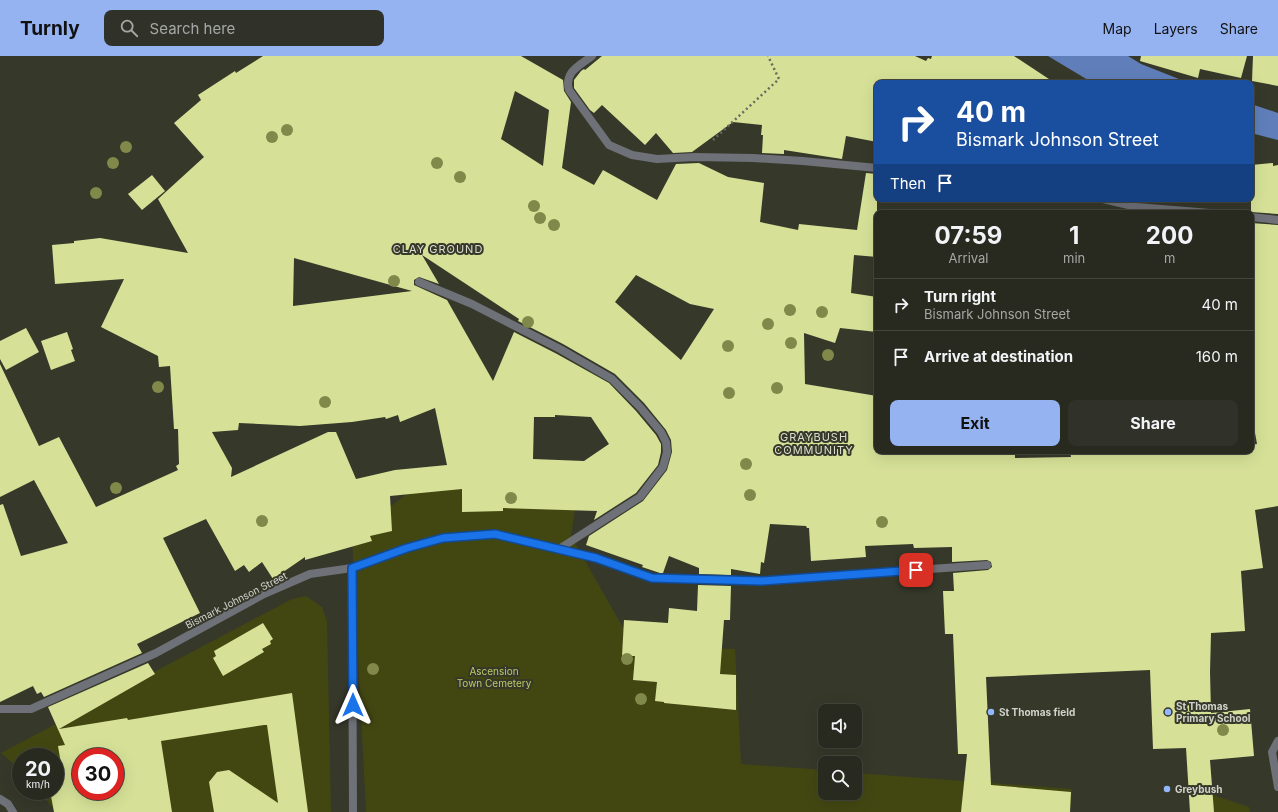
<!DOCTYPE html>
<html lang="en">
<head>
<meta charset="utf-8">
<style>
  body { margin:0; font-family:Inter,sans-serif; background:#303229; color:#f1f3f6; height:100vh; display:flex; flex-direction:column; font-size:15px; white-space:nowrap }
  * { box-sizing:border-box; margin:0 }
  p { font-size:13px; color:#a5a7a5 }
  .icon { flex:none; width:22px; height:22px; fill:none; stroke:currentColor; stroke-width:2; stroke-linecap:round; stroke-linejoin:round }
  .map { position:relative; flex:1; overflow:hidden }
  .panel { position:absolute; left:874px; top:154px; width:380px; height:244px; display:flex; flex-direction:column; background:#282a20; border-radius:8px; box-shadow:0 4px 16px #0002,0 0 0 1px #44463e }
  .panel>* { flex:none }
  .top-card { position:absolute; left:874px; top:24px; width:380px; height:122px; border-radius:8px; box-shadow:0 4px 16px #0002,0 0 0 1px #44463e; background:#1a4fa0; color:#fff; overflow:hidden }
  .buttons { position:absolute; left:818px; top:648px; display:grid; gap:8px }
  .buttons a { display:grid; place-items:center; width:44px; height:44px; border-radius:8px; background:#282a20; box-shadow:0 4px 16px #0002,0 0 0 1px #44463e; font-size:20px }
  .speed { position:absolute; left:12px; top:692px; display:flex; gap:8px; font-size:20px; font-weight:700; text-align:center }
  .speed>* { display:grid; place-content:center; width:52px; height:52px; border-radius:50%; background:#282a20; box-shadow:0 4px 16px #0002,0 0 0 1px #44463e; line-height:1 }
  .speed small { font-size:10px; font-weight:400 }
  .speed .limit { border:6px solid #d22; background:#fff; color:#111 }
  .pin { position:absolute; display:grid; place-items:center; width:34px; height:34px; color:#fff; margin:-17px; border-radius:8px; box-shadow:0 2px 6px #0006 }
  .me { position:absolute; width:44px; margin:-22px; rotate:0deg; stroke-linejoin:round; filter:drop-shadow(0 0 3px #0008) }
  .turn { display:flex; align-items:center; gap:14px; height:84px; padding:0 16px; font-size:18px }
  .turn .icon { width:52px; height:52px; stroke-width:2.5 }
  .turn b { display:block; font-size:28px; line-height:34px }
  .then { display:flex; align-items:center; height:38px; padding:0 16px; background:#0003; gap:8px; font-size:15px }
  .eta { display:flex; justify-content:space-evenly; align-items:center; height:68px; text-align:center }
  .eta b { font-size:24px; font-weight:700; line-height:28px }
  .cta { display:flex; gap:8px; margin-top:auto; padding:8px 16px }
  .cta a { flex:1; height:46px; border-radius:8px; background:#95b2f1; color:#111; font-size:16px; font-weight:700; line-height:46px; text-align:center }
  .cta a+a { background:#303229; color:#f1f3f6 }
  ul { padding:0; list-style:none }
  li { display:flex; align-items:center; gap:12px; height:52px; padding:0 16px; border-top:1px solid #44463e }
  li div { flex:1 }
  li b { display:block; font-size:15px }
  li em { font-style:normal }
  header { display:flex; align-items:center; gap:24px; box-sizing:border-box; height:56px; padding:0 20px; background:#95b2f1; color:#111 }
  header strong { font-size:19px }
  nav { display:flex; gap:22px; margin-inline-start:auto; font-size:14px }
  .search { width:280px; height:36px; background:#303229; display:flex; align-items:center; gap:10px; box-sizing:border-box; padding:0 14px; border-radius:8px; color:#a5a7a5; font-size:15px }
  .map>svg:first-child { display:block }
  .green { fill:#424712; fill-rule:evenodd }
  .water { fill:#607fba }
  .building { fill:#d6e197; fill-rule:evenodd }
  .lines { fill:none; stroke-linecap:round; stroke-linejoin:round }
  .path { stroke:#696b5f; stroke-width:2.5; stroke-dasharray:2 3; stroke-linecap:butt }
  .lane { stroke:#6e7177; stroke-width:8 }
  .street { stroke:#6e7177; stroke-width:8 }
  .tree { fill:#80884a }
  .route-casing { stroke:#114b97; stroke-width:10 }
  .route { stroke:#1a73e8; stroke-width:7 }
  .poi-dot { fill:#92b7fd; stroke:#36382a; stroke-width:1.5 }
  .labels { text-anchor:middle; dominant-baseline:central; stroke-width:4; stroke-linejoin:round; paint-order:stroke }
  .street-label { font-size:10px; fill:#d1d3ca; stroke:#36382a }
  .park-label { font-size:10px; fill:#bdc965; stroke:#36382a }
  .poi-label { font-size:10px; font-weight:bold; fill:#d1d3ca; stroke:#36382a; text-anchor:start }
  .neighbourhood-label { font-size:11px; letter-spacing:1px; fill:#dcdfce; stroke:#36382a }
</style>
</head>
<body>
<header>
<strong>Turnly</strong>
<div class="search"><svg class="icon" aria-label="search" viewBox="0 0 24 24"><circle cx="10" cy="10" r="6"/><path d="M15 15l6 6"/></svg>Search here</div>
<nav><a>Map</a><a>Layers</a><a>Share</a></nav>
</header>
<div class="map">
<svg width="1278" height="756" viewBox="0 0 1278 756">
  <rect width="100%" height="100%" fill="#36382a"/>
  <g class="green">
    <path d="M489,430L575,453L571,480L634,591L735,593L741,708L825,714V737H855V717L1072,733L1070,756H366L352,480L408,437Z"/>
    <path d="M306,540L322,551L327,565L331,756H56L39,735H55V701H21V715L1,697L292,543ZM81,701H115V735H81Z"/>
    <path d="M1195,733L1249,751L1250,756H1196Z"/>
  </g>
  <g class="water">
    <path d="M1048,0H1128L1141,8L1189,27H1093Z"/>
    <path d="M1251,48L1278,57V84L1251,77Z"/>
  </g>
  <g class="building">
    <path d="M263,0H521L563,24L564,35L571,46L562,112L594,129L603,114L657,144L676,108L699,107L728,121L764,127L760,166L798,174L799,168L857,174L866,117L877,118V201L854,199L851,237L877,241V276L840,272L835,287L804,277L805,328L877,340V395H1015V402L1071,401L1070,395H1251V389L1257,388L1251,354V311H1255L1251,287V279H1253L1252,237H1255L1251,205V167L1278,169V450L1255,454L1263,512L1241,515L1245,575L1211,577L1210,616L1211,657L1250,653L1254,700L1210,704L1214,756H1190L1186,692L1153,693L1150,614L986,621L991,729L1071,736L1070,756H961L967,698H958L953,578H945L943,535H954L953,517L988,514L992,511L991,506L987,504L952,506V491L914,492L913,488L865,490L866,501L811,505L809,472H807L806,470L770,468L764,507L761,506L760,518L731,513V519L699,518V512L669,500L663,517H660L642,511L643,509L586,489L589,480L643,445L667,414L672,396L671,384L666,374L644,347L615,318L563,288L518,265L519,263L422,199L439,228L419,221L414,224V229L447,244L493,325L514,276L557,298L609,327L636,355L656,379L661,388V396L658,409L636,437L594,464L597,455L503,452V455L462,456V433L390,440L392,475L370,480L372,485L305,504V501L273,523L262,506L249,516L244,509L235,515L206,463L163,482L200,557L137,588L142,597L44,641L41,636L37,638L33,630L0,646V449L3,448L21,500L68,487L34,424L0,441V308L39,390L59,381L96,451L178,414L176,410L179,408L178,373H174L170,310L159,311L158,300L101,271L124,223L55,228L52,189L74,187V185L100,182L188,197L158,143L204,101L174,67L201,44L198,39L235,15L236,17ZM515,35L549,54L543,110L501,83ZM294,202L412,235L293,250ZM636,219L690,248L714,253L681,304L615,246ZM435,352L447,409L395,414L356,423L336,376H328L231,421L232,412L212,376L238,374L239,367L300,370L352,366L385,361L386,363L398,359L400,366ZM555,359L591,361L609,388L584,405L533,403L534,361H555Z"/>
    <path d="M602,0H915L926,5L928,2L931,3L932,0H1014L1055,27H877V86L846,80L842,103L784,94V98L762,97L763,79H761L762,69L733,66L692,96L673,97L656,77L645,89L602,49L594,57L590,54L574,32V24L581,15L584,13L585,14Z"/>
    <path d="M1141,0H1247L1241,22L1200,13L1198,22L1140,5Z"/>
    <path d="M1253,0H1278V30L1252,25Z"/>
    <path d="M1273,107V110L1278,109V158L1251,156V109Z"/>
    <path d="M152,119L165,135L142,154L128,138Z"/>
    <path d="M26,272L39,296L6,314L0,303V285Z"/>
    <path d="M67,276L73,293L71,294L75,305L51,314L41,285Z"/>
    <path d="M698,529L731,530L730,564H724L720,618L736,619V654L664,647V646L655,645L657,626L633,624L635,600H622L624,564L668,567L669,552L697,555Z"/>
    <path d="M263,567L273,583L270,585L271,588L262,593L264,596L223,620L213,602L216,600L214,595Z"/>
    <path d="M148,607L155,618L59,673L127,662L128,664L292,637L308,756H214L209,726L217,716L229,714L278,747L267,669H264L161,685L172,756H54L50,735H55V721L63,720L58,690L65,689L48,651ZM81,701H115V735H81Z"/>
  </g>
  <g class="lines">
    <path class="path" d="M713,84L779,23L768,0"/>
    <path class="lane" d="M1278,685L1272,696L1278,731"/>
    <g class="street">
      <path d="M592,0C579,10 564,16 569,34L609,89L632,99L657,103L695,101L753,102L803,105L877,112"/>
      <path d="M1103,143L1137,151L1210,157"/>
      <path d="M1251,161L1278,164"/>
      <path d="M419,226L472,248L560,293L612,323L640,351L661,376L666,386L667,396L663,411L640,441L559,493"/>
      <path d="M352,512L353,756"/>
      <path d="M0,653H31L156,597L264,538L310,518L352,512L407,492L443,482L495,478L596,502L652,522L762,525L987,509"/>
      <path d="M0,743L8,748L13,756"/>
    </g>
  </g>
  <g class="tree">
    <circle cx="287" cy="74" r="6"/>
    <circle cx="272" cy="81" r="6"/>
    <circle cx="126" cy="91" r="6"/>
    <circle cx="113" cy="107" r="6"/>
    <circle cx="437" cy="107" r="6"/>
    <circle cx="460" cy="121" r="6"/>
    <circle cx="96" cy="137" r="6"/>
    <circle cx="534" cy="150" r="6"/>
    <circle cx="540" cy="162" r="6"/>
    <circle cx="554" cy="169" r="6"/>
    <circle cx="394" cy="225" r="6"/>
    <circle cx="790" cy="254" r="6"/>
    <circle cx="822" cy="256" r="6"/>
    <circle cx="528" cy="266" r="6"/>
    <circle cx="768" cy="268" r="6"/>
    <circle cx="791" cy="287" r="6"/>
    <circle cx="728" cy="290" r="6"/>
    <circle cx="828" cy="299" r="6"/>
    <circle cx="158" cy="331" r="6"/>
    <circle cx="777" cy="332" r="6"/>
    <circle cx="729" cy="337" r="6"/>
    <circle cx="325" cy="346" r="6"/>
    <circle cx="746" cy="408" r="6"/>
    <circle cx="116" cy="432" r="6"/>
    <circle cx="750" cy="439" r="6"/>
    <circle cx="511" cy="442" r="6"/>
    <circle cx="262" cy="465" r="6"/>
    <circle cx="882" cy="466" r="6"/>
    <circle cx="627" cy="603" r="6"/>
    <circle cx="373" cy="613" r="6"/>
    <circle cx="641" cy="643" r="6"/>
    <circle cx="1223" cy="674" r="6"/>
  </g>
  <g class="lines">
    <defs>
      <path id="route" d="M353,649L352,512L407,492L443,482L495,478L596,502L652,522L762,525L916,514"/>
    </defs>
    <use href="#route" class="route-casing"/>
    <use href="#route" class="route"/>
  </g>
  <g class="poi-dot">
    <circle cx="991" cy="656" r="4"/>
    <circle cx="1168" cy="656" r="4"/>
    <circle cx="1167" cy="733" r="4"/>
  </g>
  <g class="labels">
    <g class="street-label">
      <text transform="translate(236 544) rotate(-27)">Bismark Johnson Street</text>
    </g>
    <g class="park-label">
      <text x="494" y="615">Ascension<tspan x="494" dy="12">Town Cemetery</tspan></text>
    </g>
    <g class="poi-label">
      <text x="1176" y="650">St Thomas<tspan x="1176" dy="12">Primary School</tspan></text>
      <text x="999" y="656">St Thomas field</text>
      <text x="1175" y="733">Greybush</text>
    </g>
    <g class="neighbourhood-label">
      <text x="438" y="193">CLAY GROUND</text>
      <text x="814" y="381">GRAYBUSH<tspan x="814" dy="13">COMMUNITY</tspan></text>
    </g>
  </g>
</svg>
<div class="buttons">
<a><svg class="icon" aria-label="sound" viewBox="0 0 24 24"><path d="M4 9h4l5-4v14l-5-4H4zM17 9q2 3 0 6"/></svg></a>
<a><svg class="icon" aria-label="search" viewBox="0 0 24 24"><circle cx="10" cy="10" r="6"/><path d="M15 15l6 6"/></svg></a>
</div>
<div class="speed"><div>20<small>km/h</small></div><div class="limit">30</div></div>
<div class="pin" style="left:916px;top:514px;background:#d93025"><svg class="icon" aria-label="arrive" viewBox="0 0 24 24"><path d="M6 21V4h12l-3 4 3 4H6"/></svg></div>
<svg class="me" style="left:353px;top:649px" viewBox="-20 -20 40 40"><path d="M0-17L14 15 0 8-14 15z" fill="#1a73e8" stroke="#fff" stroke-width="4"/></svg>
<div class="top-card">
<div class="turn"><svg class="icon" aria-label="right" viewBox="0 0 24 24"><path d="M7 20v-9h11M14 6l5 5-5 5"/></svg><div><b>40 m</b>Bismark Johnson Street</div></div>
<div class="then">Then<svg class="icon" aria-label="arrive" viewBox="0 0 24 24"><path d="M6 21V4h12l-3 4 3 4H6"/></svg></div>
</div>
<section class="panel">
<div class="eta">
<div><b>07:59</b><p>Arrival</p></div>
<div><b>1</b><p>min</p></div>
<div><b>200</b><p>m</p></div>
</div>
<ul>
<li><svg class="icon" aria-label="right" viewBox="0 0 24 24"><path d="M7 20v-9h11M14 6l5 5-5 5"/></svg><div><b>Turn right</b><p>Bismark Johnson Street</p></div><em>40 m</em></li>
<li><svg class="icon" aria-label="arrive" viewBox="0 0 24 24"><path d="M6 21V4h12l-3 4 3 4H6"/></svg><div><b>Arrive at destination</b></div><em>160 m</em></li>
</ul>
<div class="cta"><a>Exit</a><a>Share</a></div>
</section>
</div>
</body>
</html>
